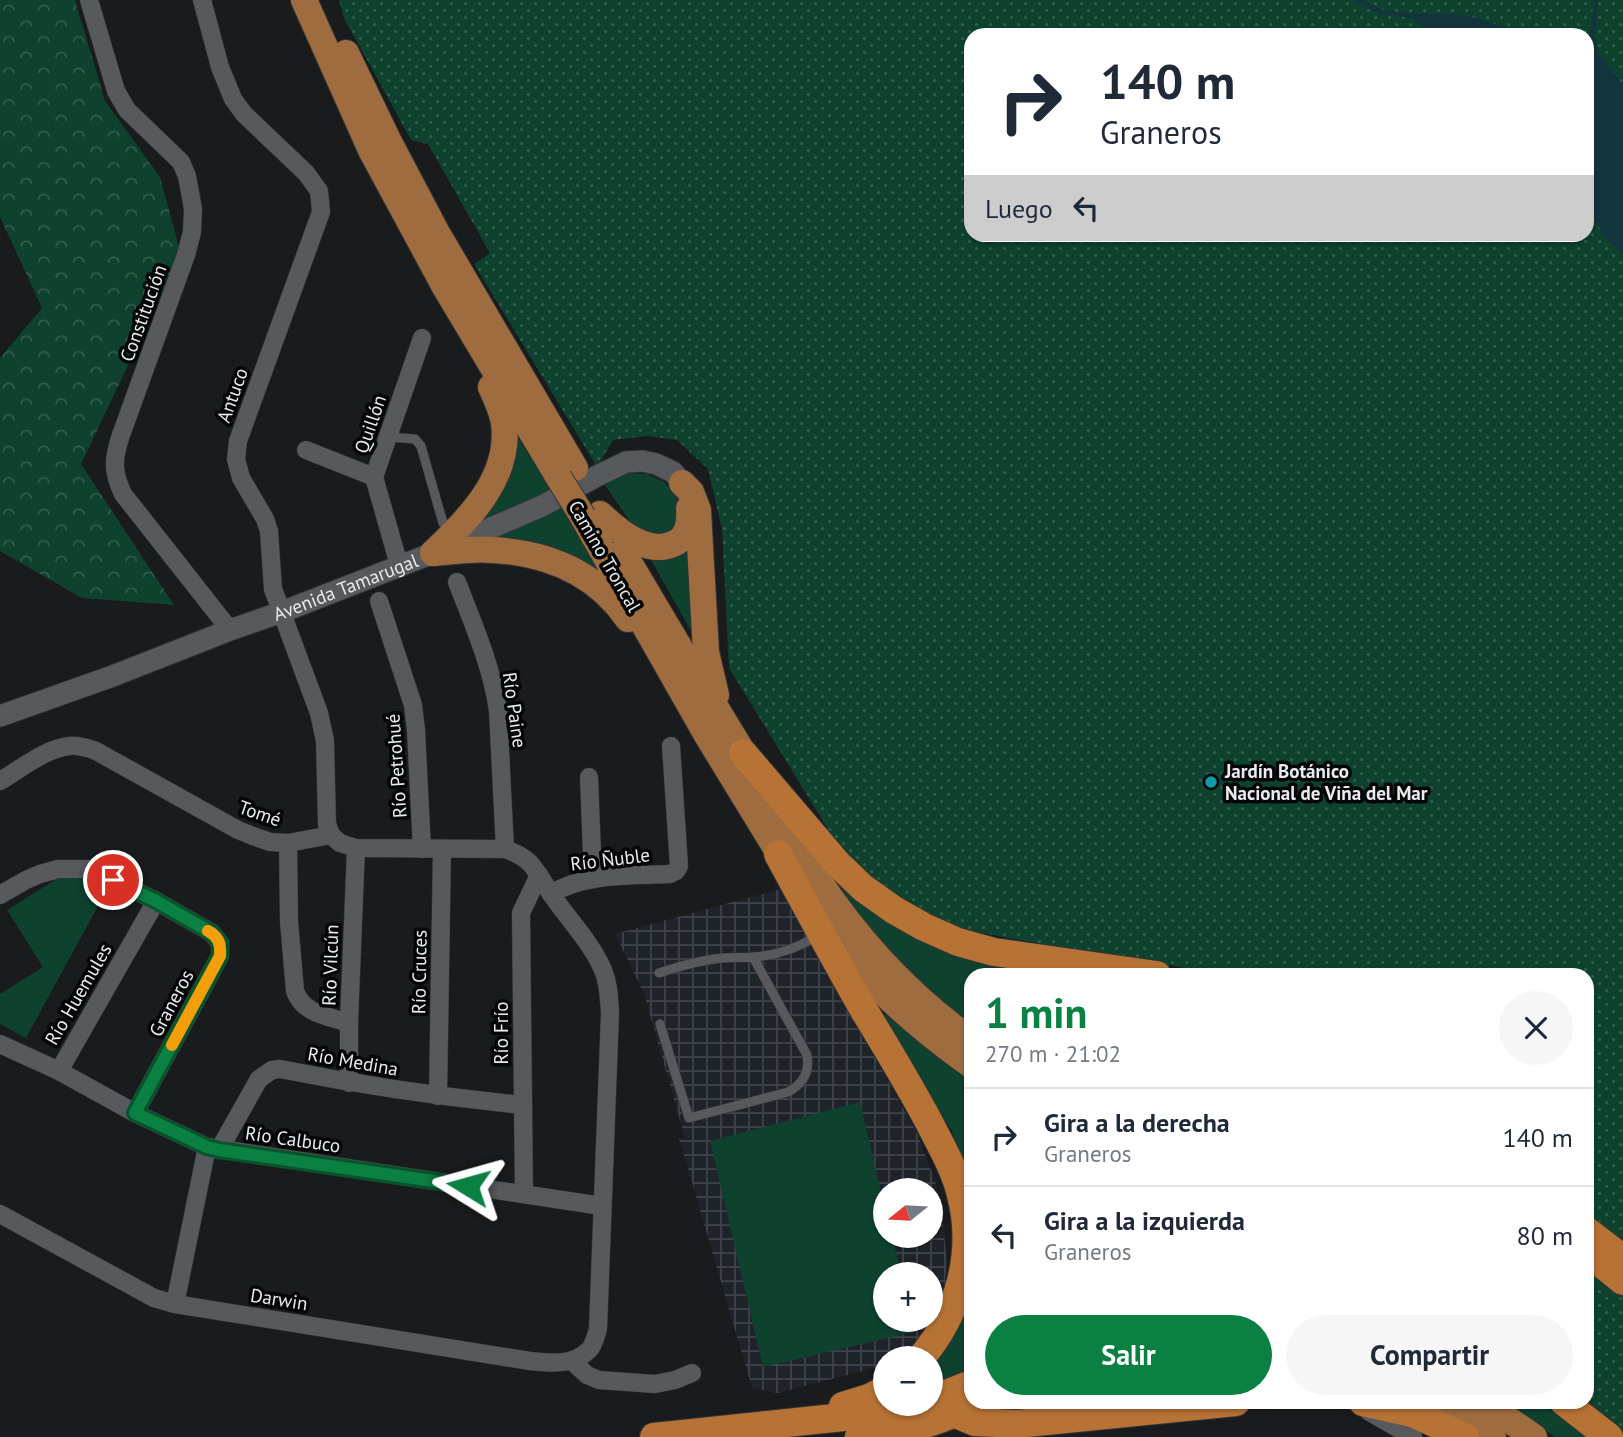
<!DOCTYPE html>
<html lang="es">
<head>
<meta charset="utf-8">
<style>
  body { margin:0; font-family:"PT Sans",sans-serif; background:#f6f6f7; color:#1f2937; height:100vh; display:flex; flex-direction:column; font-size:26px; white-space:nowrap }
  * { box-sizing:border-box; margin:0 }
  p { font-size:23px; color:#747a83 }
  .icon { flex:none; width:38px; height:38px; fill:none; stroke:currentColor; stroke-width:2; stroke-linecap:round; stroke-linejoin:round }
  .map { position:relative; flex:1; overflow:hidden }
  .details { position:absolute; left:964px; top:968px; width:630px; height:441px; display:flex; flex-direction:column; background:#fff; border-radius:21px; box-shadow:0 2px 5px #0004 }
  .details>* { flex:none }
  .top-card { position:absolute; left:964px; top:28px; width:630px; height:214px; border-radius:21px; box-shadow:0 2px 5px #0004; background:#fff; color:#1f2937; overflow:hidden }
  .needle { width:46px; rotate:252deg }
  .buttons { position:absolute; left:873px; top:1178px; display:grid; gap:14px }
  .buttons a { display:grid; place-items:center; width:70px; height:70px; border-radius:50%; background:#fff; box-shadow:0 2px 5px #0004; font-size:35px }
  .pin { position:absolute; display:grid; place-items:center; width:60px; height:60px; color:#fff; margin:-30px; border:4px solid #fff; border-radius:50%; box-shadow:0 2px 7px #0007 }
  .me { position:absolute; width:77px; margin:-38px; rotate:278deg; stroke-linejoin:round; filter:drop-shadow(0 0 5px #0008) }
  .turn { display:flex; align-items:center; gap:24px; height:147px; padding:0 21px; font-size:32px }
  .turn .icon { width:91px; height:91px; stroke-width:2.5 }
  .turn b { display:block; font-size:49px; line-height:60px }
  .then { display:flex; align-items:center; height:66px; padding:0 21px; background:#0003; gap:14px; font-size:26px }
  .round { display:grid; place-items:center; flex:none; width:74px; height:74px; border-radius:37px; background:#f6f6f7 }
  .overview { display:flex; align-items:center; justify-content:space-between; height:119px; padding:0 21px }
  h1 { font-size:42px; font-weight:600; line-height:52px; color:#0b8043 }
  .primary-button { display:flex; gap:14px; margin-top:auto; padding:14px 21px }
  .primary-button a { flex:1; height:80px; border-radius:42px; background:#0b8043; color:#fff; font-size:28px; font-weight:600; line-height:80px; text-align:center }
  .primary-button a+a { background:#f6f6f7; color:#1f2937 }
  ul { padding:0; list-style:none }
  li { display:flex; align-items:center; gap:21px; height:98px; padding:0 21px; border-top:2px solid #e0e1e3 }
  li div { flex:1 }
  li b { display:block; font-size:26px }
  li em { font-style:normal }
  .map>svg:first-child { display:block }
  .industrial { fill:url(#industrial-grid); fill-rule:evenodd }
  .grass { fill:#0e422e }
  .forest { fill:url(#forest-crowns) }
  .park { fill:url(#park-dots); fill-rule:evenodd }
  .water { fill:#14343d }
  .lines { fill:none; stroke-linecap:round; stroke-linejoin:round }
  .stream { stroke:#14343d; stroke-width:4.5 }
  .service-casing { stroke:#333435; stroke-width:10 }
  .minor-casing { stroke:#333435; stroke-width:19 }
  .tertiary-casing { stroke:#333435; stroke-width:23 }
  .primary-casing { stroke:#333435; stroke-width:28 }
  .trunk-casing { stroke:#333435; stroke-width:30 }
  .service { stroke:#57595c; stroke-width:9 }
  .minor { stroke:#57595c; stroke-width:18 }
  .tertiary { stroke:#57595c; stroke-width:21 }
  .primary { stroke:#9f6c3f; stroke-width:26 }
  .trunk { stroke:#b77235; stroke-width:28 }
  .primary-bridge-casing { stroke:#333435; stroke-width:28; stroke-linecap:butt }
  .primary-bridge { stroke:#9f6c3f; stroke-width:26 }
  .route-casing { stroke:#07532c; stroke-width:18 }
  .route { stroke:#0b8043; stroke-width:12 }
  .slow { stroke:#f59e0b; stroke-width:12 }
  .culture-dot { fill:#0f9aa8; stroke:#050607; stroke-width:2.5 }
  .labels { text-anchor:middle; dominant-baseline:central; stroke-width:7; stroke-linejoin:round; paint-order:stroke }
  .street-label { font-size:19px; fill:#e9ebec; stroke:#050607 }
  .poi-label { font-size:19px; font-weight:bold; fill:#e9ebec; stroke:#050607; text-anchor:start }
</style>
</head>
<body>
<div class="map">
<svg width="1623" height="1437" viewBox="0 0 1623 1437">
  <defs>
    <pattern id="industrial-grid" width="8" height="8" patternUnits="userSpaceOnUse" patternTransform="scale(1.75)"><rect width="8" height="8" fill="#1f242b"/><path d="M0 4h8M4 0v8" fill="none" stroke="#40444a"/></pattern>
    <pattern id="forest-crowns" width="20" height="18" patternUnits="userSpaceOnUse" patternTransform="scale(1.75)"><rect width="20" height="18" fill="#0e422e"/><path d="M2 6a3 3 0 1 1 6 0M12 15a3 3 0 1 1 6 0" fill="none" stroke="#315d4c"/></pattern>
    <pattern id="park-dots" width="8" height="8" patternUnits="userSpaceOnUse" patternTransform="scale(1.75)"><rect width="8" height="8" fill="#0e422e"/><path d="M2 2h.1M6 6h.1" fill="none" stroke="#315d4c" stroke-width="1.8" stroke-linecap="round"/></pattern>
  </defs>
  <rect width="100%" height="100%" fill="#191b1d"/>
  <path class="industrial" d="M781,889L917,1133L935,1181L941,1207L947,1262L944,1292L940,1307L915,1344L903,1354L896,1358H886L885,1363L874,1368L778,1393L752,1388L679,1138H685L644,994L615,934ZM886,1190H931V1236H886ZM886,1274H931V1320H886Z"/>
  <g class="grass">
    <path d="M510,424L551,491L469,525Z"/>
    <path d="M627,473L647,474L664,482L678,498L682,523L673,534L640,536L605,485Z"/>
    <path d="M562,506L615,595L481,542Z"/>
    <path d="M691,536L696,640L647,553Z"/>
    <path d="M809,847L858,896L1086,975H971V1029L936,999L871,930Z"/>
    <path d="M88,874L109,886L26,1038L0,1024V994L43,967L7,910L63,875Z"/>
    <path d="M874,1006L971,1080V1196L952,1131Z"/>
    <path d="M860,1102L885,1209L886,1236H892L901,1274H886V1320H912L914,1332L763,1367L710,1141Z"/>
    <path d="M971,1288V1369L952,1380L931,1387V1362Z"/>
    <path d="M1011,1402H1112L1052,1410H1000Z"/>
    <path d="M1505,1402H1540L1586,1437H1555Z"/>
  </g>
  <path class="forest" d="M0,0H75L105,101L160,177L181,254L81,464L174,605L82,598L0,551V358L42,308L0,217Z"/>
  <path class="park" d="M339,0H1623V1437H1609L1564,1402H1587V975H1225L1003,937L950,926L878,887L842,852L729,668L722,529L708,469L677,440L647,436L613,440L597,467L474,264L490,253L428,144L411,140L344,18ZM971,35H1587V234H971Z"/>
  <g class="water">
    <path d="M1421,14H1455L1480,19L1526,35H1438L1421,26L1408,15Z"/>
    <path d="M1593,31L1598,53L1623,84V255L1607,239L1587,209V35Z"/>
  </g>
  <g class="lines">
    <g class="stream">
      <path d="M1357,0L1381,12L1413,16"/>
      <path d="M1593,31L1596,0"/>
    </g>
    <defs>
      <g id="service">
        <path d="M388,437L415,439L421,446L443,523"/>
        <path d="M659,973C680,966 701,960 723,958C734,957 745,958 755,957C778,955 798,948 817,936"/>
        <path d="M660,1024L689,1118L788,1092C803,1084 810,1072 807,1055L753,957"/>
      </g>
      <g id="minor">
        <path d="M89,0L116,91L127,110L181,162L187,176L193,209L192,232L186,255L121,435C113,459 112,471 123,494L230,630"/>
        <path d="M202,0L220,67L233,99L244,114L306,173L319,191L321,212L238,441L236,459L241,478L265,519L269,531L273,589L319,713L325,741L327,824L331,835"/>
        <path d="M306,450L374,477"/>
        <path d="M399,565L374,477L422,338"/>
        <path d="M457,582C473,624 492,666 498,711L505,849"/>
        <path d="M379,601L413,705L416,730L422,849"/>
        <path d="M589,777L593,879"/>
        <path d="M0,781C21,769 44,749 69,746C79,745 88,748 96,751L238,830L253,836L270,842L288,843L331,835L340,843L356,848L505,849C514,852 522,856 529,862C538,872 544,883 551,894C568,919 591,942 603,970C609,984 609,999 610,1013L598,1329C596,1335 594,1345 589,1350C573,1366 550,1363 530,1361L175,1304L154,1298L0,1214"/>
        <path d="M288,843L289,921L295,991C303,1014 328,1016 349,1023"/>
        <path d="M551,894C584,873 632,876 670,874L676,871L679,866L671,746"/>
        <path d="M0,895L26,880L40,874L58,869H91L156,901L212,933L220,943V956L135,1113"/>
        <path d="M0,1044L59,1071L135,1113L207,1147L602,1206"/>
        <path d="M59,1071L156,901"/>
        <path d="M349,1083V1023L356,848"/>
        <path d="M438,1096L442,849"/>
        <path d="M219,1150L259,1079L272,1070L280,1069C360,1085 441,1097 523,1105"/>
        <path d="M524,1194L521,913L539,875"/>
        <path d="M175,1304L207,1147"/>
        <path d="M572,1361L587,1375L599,1380L655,1384L675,1380L692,1373"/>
        <path d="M1368,1411L1413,1437"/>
      </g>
      <g id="tertiary">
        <path id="s1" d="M0,716L110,677L230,630L282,612L433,553L542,506L597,476L626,462L642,461L656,464L673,472L682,483"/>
      </g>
      <g id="primary">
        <path d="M304,0L371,150L445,287L559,478"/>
        <path d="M346,53L388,140L437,233L575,468"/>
        <path d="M682,483L691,492L698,510L706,652L716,695"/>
        <path d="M600,514C619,532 650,558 677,542C689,535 690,521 689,508"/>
        <path d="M583,517L708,737L790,871"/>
        <path d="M623,552C663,620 703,687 744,754C768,795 791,838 817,878C858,940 911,997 971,1040"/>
        <path d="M433,553C452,552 473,548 493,550C548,553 596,573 628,619"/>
        <path d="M433,553C469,518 511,478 504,423C502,410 496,399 491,387"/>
        <path d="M827,926C865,981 917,1027 971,1065"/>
        <path d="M1441,1402L1493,1437"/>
        <path d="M1483,1402L1534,1437"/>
      </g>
      <g id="trunk">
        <path d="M743,753L837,863L863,888L894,910L924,927L958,942L994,952L1157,975"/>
        <path d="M778,854C807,907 835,960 865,1012C887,1048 909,1085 929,1122C941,1146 955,1169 961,1195C976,1253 959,1313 921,1358"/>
        <path d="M1587,1231L1621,1257"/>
        <path d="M1587,1252L1623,1281"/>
        <path d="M931,1400L971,1384"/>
        <path d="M1363,1402L1412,1413L1465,1437"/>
        <path d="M1564,1402L1609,1437"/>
        <path d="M843,1406L869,1398L886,1389"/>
        <path d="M956,1414L975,1422L1017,1424L1236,1402"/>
        <path d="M654,1437L853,1416L881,1413L920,1404"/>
        <path d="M859,1437C901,1434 941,1421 979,1402"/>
      </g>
    </defs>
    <use href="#service" class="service-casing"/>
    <use href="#minor" class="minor-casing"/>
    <use href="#tertiary" class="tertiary-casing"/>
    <use href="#primary" class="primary-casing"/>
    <use href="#trunk" class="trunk-casing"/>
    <use href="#service" class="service"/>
    <use href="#minor" class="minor"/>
    <use href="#tertiary" class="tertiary"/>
    <use href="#primary" class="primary"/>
    <use href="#trunk" class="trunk"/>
    <defs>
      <path id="primary-bridge" d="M559,478L583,517"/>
    </defs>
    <use href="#primary-bridge" class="primary-bridge-casing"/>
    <use href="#primary-bridge" class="primary-bridge"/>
  </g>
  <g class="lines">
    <defs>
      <path id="route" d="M113,880L156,901L212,933L220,943V956L135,1113L207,1147L219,1150L468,1186"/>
    </defs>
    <use href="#route" class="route-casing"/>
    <use href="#route" class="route"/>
    <path class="slow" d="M172,1045L220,956C221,944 219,937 208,931"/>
  </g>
  <circle class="culture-dot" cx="1211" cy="782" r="7"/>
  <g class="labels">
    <g class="street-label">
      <text transform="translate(143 313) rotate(-70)">Constitución</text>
      <text transform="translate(232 395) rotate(-70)">Antuco</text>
      <text transform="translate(370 424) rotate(-71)">Quillón</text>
      <text transform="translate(605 556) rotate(60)">Camino Troncal</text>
      <text stroke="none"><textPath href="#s1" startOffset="369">Avenida Tamarugal</textPath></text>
      <text transform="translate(515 710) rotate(82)">Río Paine</text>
      <text transform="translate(396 766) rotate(-94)">Río Petrohué</text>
      <text transform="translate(260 813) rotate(19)">Tomé</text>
      <text transform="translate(610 859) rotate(-7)">Río Ñuble</text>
      <text transform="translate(330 965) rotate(-88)">Río Vilcún</text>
      <text transform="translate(419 972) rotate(-89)">Río Cruces</text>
      <text transform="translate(78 994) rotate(-60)">Río Huemules</text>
      <text transform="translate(171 1003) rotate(-62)">Graneros</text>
      <text transform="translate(501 1033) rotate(-90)">Río Frío</text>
      <text transform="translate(353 1061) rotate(10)">Río Medina</text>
      <text transform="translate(293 1139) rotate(8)">Río Calbuco</text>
      <text transform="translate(279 1299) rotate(9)">Darwin</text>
    </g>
    <g class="poi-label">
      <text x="1225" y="771">Jardín Botánico<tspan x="1225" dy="22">Nacional de Viña del Mar</tspan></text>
    </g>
  </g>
</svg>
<div class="buttons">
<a><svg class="needle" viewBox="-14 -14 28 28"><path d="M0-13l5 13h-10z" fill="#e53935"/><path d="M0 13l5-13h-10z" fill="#747a83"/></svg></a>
<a>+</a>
<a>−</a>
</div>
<div class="pin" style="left:113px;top:880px;background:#d93025"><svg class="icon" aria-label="arrive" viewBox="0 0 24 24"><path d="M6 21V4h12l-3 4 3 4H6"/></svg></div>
<svg class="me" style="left:468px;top:1186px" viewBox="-20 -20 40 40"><path d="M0-17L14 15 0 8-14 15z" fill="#0b8043" stroke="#fff" stroke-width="4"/></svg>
<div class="top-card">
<div class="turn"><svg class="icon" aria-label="right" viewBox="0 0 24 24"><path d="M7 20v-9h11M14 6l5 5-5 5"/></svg><div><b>140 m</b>Graneros</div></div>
<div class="then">Luego<svg class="icon" aria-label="left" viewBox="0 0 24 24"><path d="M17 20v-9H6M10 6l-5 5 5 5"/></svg></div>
</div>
<section class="details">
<div class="overview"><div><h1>1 min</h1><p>270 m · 21:02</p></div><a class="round"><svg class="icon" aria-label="close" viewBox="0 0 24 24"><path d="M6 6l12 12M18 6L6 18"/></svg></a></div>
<ul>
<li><svg class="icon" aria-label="right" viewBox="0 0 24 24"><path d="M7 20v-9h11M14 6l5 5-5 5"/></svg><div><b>Gira a la derecha</b><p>Graneros</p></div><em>140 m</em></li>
<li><svg class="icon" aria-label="left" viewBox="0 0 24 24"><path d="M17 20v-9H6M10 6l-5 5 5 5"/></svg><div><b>Gira a la izquierda</b><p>Graneros</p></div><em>80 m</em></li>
</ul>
<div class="primary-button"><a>Salir</a><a>Compartir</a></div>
</section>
</div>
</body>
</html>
